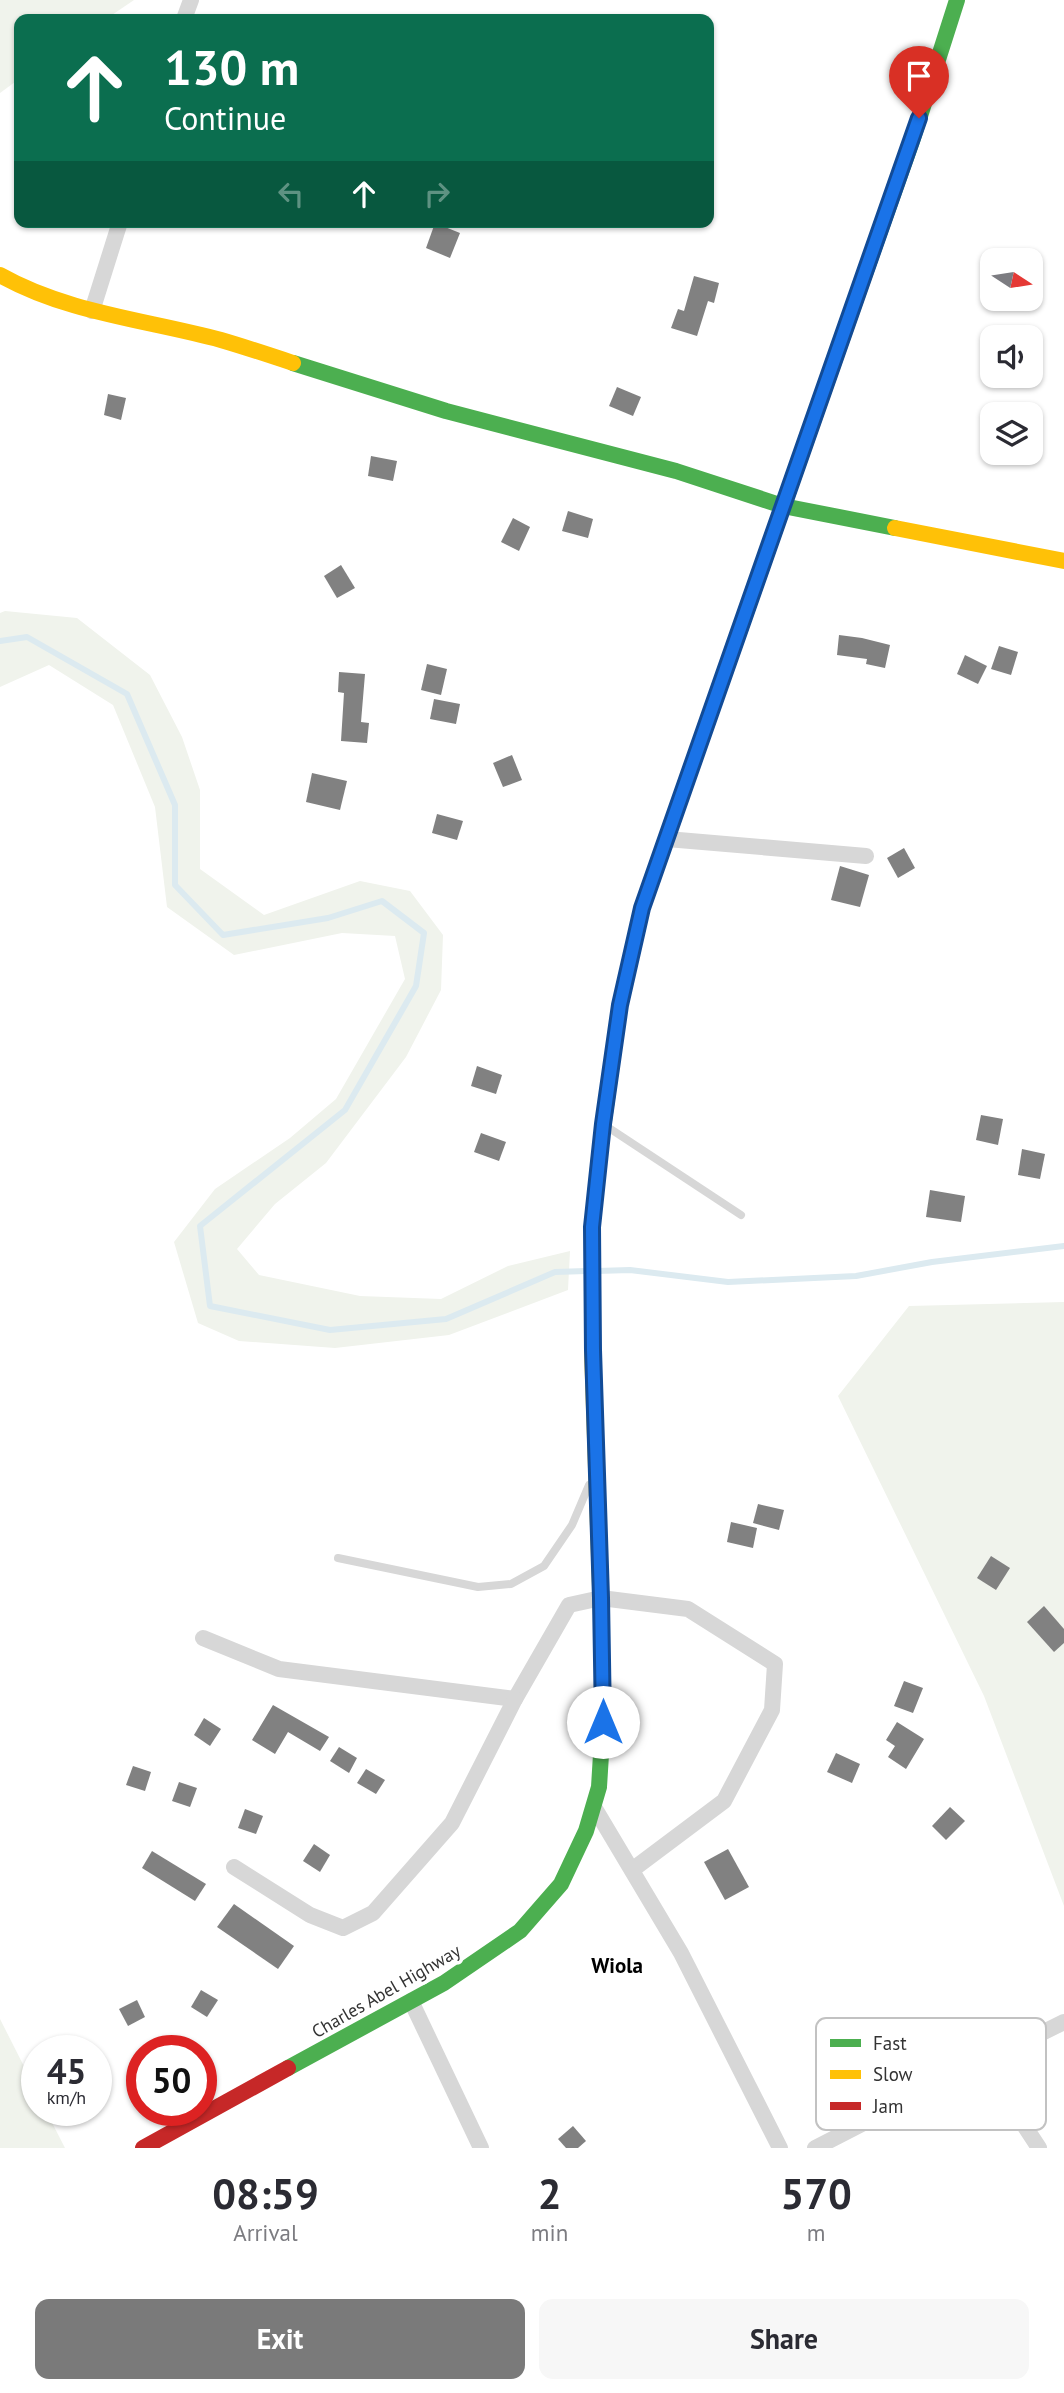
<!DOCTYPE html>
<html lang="en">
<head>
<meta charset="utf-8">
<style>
  body { margin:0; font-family:"PT Sans",sans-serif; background:#f7f7f7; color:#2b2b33; height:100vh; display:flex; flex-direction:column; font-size:26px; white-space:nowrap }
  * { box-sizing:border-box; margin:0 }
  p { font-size:23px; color:#7c7c81 }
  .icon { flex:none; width:38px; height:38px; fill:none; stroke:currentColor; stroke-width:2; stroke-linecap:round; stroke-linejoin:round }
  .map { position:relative; height:2148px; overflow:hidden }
  .drawer { display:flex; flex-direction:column; background:#fff; flex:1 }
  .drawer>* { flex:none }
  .hud { position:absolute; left:14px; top:14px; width:700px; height:214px; border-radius:14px; box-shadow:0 2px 5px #0004; background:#0b6e4f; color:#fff; overflow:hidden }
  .needle { width:46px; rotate:102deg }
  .buttons { position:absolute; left:980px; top:248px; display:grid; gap:14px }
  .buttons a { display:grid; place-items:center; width:63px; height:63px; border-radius:14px; background:#fff; box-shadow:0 2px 5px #0004; font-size:35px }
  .speed { position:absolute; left:21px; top:2035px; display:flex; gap:14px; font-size:35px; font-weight:700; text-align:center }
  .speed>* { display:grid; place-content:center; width:91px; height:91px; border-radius:50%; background:#fff; box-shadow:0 2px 5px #0004; line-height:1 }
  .speed small { font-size:18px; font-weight:400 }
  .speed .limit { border:10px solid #d22; background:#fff; color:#111 }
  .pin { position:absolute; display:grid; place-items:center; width:60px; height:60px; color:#fff; margin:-72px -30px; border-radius:50% 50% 50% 0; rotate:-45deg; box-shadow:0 0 7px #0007 }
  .pin .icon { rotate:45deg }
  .me { position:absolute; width:77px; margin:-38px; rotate:0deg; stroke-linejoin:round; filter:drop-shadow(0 0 5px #0008) }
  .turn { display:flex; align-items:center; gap:24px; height:147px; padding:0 35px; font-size:32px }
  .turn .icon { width:91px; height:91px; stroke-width:2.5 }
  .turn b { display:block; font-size:49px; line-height:60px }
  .lanes { display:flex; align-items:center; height:66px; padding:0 35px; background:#0003; justify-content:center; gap:35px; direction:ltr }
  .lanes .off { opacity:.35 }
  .eta { display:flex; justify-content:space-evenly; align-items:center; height:119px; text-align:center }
  .eta b { font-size:42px; font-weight:600; line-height:49px }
  .action { display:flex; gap:14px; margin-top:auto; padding:14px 35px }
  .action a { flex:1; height:80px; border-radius:14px; background:#7a7a7a; color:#fff; font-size:28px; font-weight:600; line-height:80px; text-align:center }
  .action a+a { background:#f7f7f7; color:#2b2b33 }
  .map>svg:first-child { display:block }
  .green { fill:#f0f3ec }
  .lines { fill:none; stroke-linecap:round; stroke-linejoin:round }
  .stream { stroke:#dceaf0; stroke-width:6 }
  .building { fill:#818181 }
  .lane { stroke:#d7d7d7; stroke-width:8 }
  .street { stroke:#d7d7d7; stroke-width:16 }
  .fast { stroke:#4caf50; stroke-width:16 }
  .slow { stroke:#ffc107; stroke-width:16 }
  .jam { stroke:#c62828; stroke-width:16 }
  .route-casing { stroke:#114b97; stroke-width:18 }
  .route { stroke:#1a73e8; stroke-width:12 }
  .labels { text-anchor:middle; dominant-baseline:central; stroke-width:7; stroke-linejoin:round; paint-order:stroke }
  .street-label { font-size:18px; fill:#333; stroke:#fff }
  .quarter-label { font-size:21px; font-weight:bold; fill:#000; stroke:#fff }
  .key { fill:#fff; stroke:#c2c2c2; stroke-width:2 }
  .key-label { font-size:19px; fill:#333 }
</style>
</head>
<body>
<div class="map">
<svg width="1064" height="2148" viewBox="0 0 1064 2148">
  <rect width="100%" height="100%" fill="#fff"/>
  <g class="green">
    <path d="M0,0H134L106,19H19V79L0,93Z"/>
    <path d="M5,611L77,618L150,675L182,737L200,790V869L264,915L360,881L410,891L443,935L441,990L406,1057L326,1163L275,1204L237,1249L259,1275L360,1296L441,1299L508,1266L570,1251L568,1290L449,1335L335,1348L239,1341L198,1323L174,1242L215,1189L290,1138L336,1099L405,979L395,936L342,933L234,955L167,907L155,807L113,705L49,665L0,687V613Z"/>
    <path d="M1064,1302V1906L984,1696L838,1396L909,1306Z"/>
    <path d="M0,2019L37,2092V2110L46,2111L65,2148H0Z"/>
  </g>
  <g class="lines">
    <g class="stream">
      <path d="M0,641L27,637L127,694L175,805V885L223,935L328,918L382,901L424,933L416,986L345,1110L200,1226L210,1306L330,1330L446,1319L555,1272L586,1271"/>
      <path d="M597,1271L630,1270L728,1282L856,1276L932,1262L1064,1246"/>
    </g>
  </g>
  <g class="building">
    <path d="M435,223L460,233L450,258L426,248Z"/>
    <path d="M694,276L719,283L714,303L708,301L697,336L671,328L678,309L684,311Z"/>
    <path d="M617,387L641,397L633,416L609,406Z"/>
    <path d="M108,394L126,398L121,420L104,415Z"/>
    <path d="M371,456L397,461L393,481L368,476Z"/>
    <path d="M568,511L593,519L588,538L562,531Z"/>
    <path d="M513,518L530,527L519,551L501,542Z"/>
    <path d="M341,565L355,588L337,598L324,576Z"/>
    <path d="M839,635L862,638L890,645L885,668L866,664L867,659L837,655Z"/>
    <path d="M999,646L1018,652L1011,675L991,669Z"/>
    <path d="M965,655L987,666L978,684L957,674Z"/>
    <path d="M427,664L447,669L441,695L421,690Z"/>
    <path d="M339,672L365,674L361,722L369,723L367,743L341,741L344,693L338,692Z"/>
    <path d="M434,699L460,704L456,724L430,719Z"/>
    <path d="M512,755L522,780L503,787L493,763Z"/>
    <path d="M312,773L347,781L340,810L306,802Z"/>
    <path d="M437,814L463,821L457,840L432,833Z"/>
    <path d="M904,848L915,868L898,878L887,858Z"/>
    <path d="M840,866L869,875L860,907L831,900Z"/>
    <path d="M477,1066L502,1075L496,1094L471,1086Z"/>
    <path d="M981,1115L1003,1119L998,1145L976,1140Z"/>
    <path d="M481,1133L506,1142L499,1161L474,1152Z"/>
    <path d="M1022,1149L1045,1154L1040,1179L1018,1175Z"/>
    <path d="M930,1190L965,1196L961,1222L926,1217Z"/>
    <path d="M758,1504L784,1510L779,1530L753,1523Z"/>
    <path d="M731,1522L757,1528L753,1548L727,1542Z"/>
    <path d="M991,1556L1010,1568L996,1590L977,1578Z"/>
    <path d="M1044,1606L1064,1629V1643L1054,1652L1027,1622Z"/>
    <path d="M904,1681L923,1688L913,1713L894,1706Z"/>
    <path d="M273,1705L329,1737L320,1751L288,1732L275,1754L252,1740Z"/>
    <path d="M204,1718L221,1729L210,1746L194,1735Z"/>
    <path d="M897,1722L924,1739L906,1769L888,1757L895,1746L886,1740Z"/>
    <path d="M339,1747L357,1758L349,1773L330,1761Z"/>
    <path d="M836,1753L860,1764L852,1783L827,1772Z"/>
    <path d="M133,1766L151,1772L145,1791L126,1785Z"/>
    <path d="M366,1769L385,1780L376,1794L357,1783Z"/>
    <path d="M179,1782L197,1788L190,1807L172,1801Z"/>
    <path d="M950,1807L965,1821L946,1840L932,1826Z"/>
    <path d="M245,1809L263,1816L256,1834L238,1828Z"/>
    <path d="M314,1844L330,1855L320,1872L303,1861Z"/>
    <path d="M728,1849L749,1887L725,1900L704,1862Z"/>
    <path d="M152,1851L206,1884L195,1901L142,1868Z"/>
    <path d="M234,1904L294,1946L278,1969L217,1927Z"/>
    <path d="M201,1990L218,2000L207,2017L191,2007Z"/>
    <path d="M137,2000L145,2017L128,2026L119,2009Z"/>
    <path d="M573,2126L586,2141L578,2148H566L558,2139Z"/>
  </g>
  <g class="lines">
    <g class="lane">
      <path d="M606,1126L741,1215"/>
      <path d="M338,1558L478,1587L511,1584L544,1566L572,1525L589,1485"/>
    </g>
    <g class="street">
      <path d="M184,19L191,0"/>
      <path d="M92,311L120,222"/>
      <path d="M667,839L866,856"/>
      <path d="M203,1638L279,1669L515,1699L569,1605L601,1598L688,1609L775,1664L772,1710L724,1801L632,1870"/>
      <path d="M594,1807L681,1953L780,2148"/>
      <path d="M234,1867L310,1915L343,1928L373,1913L452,1823L515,1699"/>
      <path d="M411,2001L481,2148"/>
      <path d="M969,2069L1064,2022"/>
      <path d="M815,2148L969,2069L990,2073L1039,2148"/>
    </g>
    <g class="fast">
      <path d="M866,271L912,141L957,0"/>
      <path d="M293,363L446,411L676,471L783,506L895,528"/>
      <path d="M599,1157L620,1005L642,908L762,567"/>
      <path d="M288,2068L444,1983L520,1931L561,1884L586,1831L599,1787L603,1722L601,1616"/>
    </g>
    <g class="slow">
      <path d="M0,275C67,313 148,320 221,340C245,347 269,355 293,363"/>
      <path d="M895,528L1064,561"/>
      <path d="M762,567L866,271"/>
      <path d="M599,1157L592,1227V1350L601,1616"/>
    </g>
    <path class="jam" d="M143,2148L288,2068"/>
  </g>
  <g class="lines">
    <defs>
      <path id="route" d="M603,1722L601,1598L593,1350L592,1227L603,1124L620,1005L642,908L919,118"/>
    </defs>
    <use href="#route" class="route-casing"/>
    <use href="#route" class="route"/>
  </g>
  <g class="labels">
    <g class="street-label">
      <text transform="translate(386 1991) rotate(-30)">Charles Abel Highway</text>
    </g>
    <g class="quarter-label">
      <text x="617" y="1965">Wiola</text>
    </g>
  </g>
  <rect x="816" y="2018" width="230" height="112" rx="10" class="key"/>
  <rect x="830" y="2039" width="31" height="8" fill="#4caf50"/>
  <rect x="830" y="2070" width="31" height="9" fill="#ffc107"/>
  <rect x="830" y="2102" width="31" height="8" fill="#c62828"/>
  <g class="key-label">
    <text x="873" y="2050">Fast</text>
    <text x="873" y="2081">Slow</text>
    <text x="873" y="2113">Jam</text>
  </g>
</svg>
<div class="buttons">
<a><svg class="needle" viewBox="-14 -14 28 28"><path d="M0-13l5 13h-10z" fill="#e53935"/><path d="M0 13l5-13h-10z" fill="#7c7c81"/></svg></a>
<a><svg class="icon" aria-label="sound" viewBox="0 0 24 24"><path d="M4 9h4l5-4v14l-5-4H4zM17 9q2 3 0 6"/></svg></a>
<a><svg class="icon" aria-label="layers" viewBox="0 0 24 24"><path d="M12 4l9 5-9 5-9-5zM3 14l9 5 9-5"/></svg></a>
</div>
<div class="speed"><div>45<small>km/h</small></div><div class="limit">50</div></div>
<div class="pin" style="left:919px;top:118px;background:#d93025"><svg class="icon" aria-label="arrive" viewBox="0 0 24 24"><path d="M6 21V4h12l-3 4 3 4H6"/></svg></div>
<svg class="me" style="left:603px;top:1722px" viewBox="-20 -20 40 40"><circle r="19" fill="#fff"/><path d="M0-13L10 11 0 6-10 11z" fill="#1a73e8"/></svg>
<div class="hud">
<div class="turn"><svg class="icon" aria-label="ahead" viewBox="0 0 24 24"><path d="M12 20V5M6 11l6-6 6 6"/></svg><div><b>130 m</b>Continue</div></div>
<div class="lanes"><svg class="icon off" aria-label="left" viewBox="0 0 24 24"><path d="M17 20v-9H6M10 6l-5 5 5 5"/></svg><svg class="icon" aria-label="ahead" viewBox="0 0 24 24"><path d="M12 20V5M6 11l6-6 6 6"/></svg><svg class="icon off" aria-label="right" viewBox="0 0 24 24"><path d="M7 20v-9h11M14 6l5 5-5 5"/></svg></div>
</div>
</div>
<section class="drawer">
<div class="eta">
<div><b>08:59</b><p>Arrival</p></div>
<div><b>2</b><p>min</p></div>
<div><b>570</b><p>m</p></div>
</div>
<div class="action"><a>Exit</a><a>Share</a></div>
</section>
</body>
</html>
